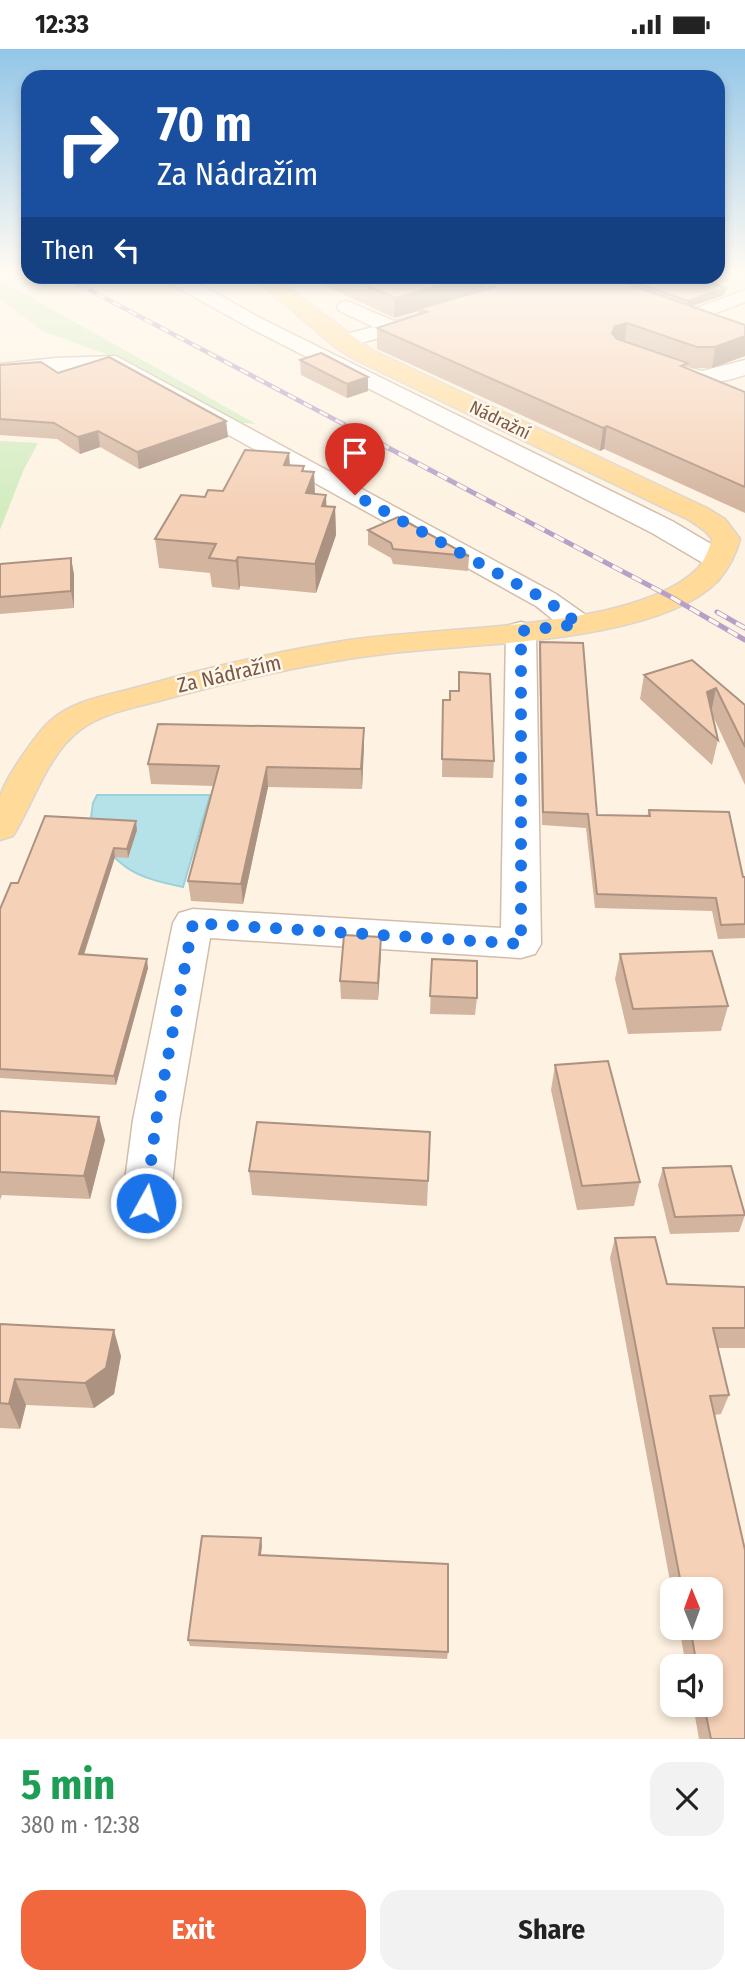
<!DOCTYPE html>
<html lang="en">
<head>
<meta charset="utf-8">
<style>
  body { margin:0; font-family:"Fira Sans Condensed",sans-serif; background:#f2f2f2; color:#222; height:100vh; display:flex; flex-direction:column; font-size:26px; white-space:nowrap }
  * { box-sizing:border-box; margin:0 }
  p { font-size:23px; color:#767676 }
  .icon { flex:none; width:38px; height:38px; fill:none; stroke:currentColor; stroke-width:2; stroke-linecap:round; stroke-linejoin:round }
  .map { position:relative; height:1690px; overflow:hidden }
  .sheet { display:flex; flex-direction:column; background:#fff; flex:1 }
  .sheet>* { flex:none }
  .banner { position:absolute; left:21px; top:21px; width:704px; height:214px; border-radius:21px; box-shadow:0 4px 10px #0003; background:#1a4fa0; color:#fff; overflow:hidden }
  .needle { width:46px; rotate:359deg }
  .fabs { position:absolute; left:660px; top:1528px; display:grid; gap:14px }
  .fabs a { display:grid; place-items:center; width:63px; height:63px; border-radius:14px; background:#fff; box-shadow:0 4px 10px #0003; font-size:35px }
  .pin { position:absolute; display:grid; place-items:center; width:60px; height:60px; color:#fff; margin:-72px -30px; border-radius:50% 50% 50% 0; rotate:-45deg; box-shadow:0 0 7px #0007 }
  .pin .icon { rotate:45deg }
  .me { position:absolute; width:77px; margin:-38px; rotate:7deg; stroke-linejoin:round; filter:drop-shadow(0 0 5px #0008) }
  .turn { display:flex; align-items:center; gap:24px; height:147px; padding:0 21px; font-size:32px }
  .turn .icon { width:91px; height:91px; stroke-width:2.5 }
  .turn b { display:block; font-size:49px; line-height:60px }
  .then { display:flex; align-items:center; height:66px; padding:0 21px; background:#0003; gap:14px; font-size:26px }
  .round { display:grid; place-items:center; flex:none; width:74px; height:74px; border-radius:21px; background:#f2f2f2 }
  .summary { display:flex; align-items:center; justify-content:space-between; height:119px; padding:0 21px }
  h1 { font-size:42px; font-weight:700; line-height:52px; color:#1e9e55 }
  .action { display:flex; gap:14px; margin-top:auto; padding:14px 21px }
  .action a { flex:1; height:80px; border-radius:21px; background:#f1683f; color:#fff; font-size:28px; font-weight:700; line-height:80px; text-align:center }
  .action a+a { background:#f2f2f2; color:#222 }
  .status { display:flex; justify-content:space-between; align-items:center; height:49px; padding:0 35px; background:#fff; direction:ltr }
  .status svg { height:19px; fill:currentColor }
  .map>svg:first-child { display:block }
  .green { fill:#d2ecc0 }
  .water { fill:#b5e1e9; stroke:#9bd1db; stroke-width:2 }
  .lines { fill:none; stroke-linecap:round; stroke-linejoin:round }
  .minor-casing { stroke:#d2bdab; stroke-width:3 }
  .major-casing { stroke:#dcd4cf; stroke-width:3 }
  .minor { fill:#fff; fill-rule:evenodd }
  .major { fill:#ffda98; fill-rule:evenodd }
  .rail-far1-casing { stroke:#b6a0c8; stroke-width:4.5 }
  .rail-casing { stroke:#b6a0c8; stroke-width:5 }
  .rail-far1 { stroke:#fff7ea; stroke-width:2.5; stroke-dasharray:9; stroke-linecap:butt }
  .rail { stroke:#fff7ea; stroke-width:3.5; stroke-dasharray:11; stroke-linecap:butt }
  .wall { fill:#d3b49e }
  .shaded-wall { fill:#ac9281 }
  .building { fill:#f5d1b8; stroke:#ac9281; stroke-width:2 }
  .route { stroke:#1a73e8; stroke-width:12; stroke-dasharray:0 21.6 }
  .labels { text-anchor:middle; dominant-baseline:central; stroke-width:5; stroke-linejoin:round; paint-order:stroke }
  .far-street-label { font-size:18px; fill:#785947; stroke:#fff7ea }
  .street-label { font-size:21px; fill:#785947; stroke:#fff7ea }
</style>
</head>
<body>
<div class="status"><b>12:33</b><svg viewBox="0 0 49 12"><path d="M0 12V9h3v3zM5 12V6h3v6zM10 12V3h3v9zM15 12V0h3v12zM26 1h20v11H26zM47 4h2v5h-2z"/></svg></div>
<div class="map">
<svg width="745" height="1690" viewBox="0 0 745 1690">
  <rect width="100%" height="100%" fill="#fef3e2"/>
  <g class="green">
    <path d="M0,231L256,375L234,373L125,312L42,282L0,250Z"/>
    <path d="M0,392L38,394L24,420L0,481Z"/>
  </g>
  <path class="water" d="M97,746H210L183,838C131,827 119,820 90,776L93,754Z"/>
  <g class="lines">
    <defs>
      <g id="minor">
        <path d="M163,228H187L264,271L672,472L728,505L732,511L728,517L718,519L708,517L652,484L250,279L166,232Z"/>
        <path d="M745,241V253L687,275L680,273L677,269L680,265Z"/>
        <path d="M347,252L394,272L429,263L436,265L439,269L436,273L343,299L335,298L332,293L335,288L373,278L340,262L337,258L340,254Z"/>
        <path d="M116,307L556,545L590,569L594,575L590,581C568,587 553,570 536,557L112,321L0,329V315L56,309Z"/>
        <path d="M660,311L702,322L745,311V326C711,338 685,335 652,323L649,318L652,313Z"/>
        <path d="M521,573L532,576L536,582L541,895L535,905L521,909L210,889L179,1071L170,1154L163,1169L146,1175L129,1169L122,1154L133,1071L173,874L179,864L193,860L501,879L506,582L510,576Z"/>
      </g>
      <path id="major" d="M253,228H274L370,300L707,459L725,470L740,490C736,505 728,520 718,532C657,594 476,594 392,604C313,613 236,631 159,652C133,659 103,664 80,681C47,706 34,753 13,787L0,791C0,777 0,762 0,749C2,733 37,684 49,673C74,650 110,646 142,637C210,618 279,602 349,591C437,577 637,582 698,519C705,511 709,500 712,490L705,482L689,471L354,310L335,298Z"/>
    </defs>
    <use href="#minor" class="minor-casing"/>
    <use href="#major" class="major-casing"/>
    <use href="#minor" class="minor"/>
    <use href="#major" class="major"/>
    <defs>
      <path id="rail-far1" d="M65,228L383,396"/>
      <g id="rail">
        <path d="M379,394L671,548L745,591"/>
        <path d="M717,563L745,579"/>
      </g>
    </defs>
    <use href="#rail-far1" class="rail-far1-casing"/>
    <use href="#rail" class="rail-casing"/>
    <use href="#rail-far1" class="rail-far1"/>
    <use href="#rail" class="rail"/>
  </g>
  <g class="wall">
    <path d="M306,228H608L626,234V230L705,228L704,232L724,246L692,257L745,276V307L712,319H693L687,317V320L745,343V464L604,400L600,402L377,300V279L418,266V262L394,269Z"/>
    <path d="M300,311L368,342L347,349L301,326Z"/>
    <path d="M0,316L58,324L226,372L228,388L139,420L100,398L80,405L57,390L0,386Z"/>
    <path d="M290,416L304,417V423H314L315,445L327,457L335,458L336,486L316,544L240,537L239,541L212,538L210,524L159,519L155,490L205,448L223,442Z"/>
    <path d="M368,481L469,507L468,522L393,515L391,509L368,496Z"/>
    <path d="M71,509L74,526V559L0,565V515Z"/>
    <path d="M540,593L597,766L647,767L649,761L743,828H745V889L718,890L712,862L595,859L586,779L542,776L539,605Z"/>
    <path d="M692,611L745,656V736L712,665L718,691L712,716L640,650L644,626Z"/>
    <path d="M459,623L494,712L493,729L442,728L443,651H450V642H458Z"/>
    <path d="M364,679L362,740L268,738L243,855L191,852L188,832L213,737L151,735L148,715Z"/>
    <path d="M137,781L128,809L115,808L84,906L148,919L116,1036L0,1029V860Z"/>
    <path d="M381,888L378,951L341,950L340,932Z"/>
    <path d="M620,905L728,957L721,982L628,985L615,930Z"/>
    <path d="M432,910L477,949L475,966L430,965Z"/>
    <path d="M555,1016L640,1133L634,1157L577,1161L551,1041Z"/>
    <path d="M0,1062L105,1091L90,1150L2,1146L0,1151Z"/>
    <path d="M430,1083L427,1157L252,1146L249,1122Z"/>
    <path d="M663,1119L745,1166L739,1183L670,1185L658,1136Z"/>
    <path d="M615,1189L667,1235L745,1238V1299H718L729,1346L721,1365L715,1366L745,1690H699L693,1656H710V1617H686L679,1578H710V1540H672V1543L610,1209Z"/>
    <path d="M0,1275L121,1307L114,1345L94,1359L26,1356L20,1380L0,1379Z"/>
    <path d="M262,1496L261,1506L448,1603L447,1610L190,1597L188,1591Z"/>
  </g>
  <g class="shaded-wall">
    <path d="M471,228H485L484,243L418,260V262L394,269L395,249Z"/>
    <path d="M699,228H705L704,232L696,229Z"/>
    <path d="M726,239L724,246L687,259L688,252Z"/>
    <path d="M627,274L624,295L613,298L612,284L615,277Z"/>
    <path d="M745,287V307L712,319L715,298Z"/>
    <path d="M368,328V342L347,349V335Z"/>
    <path d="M226,372L228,388L139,420L137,403Z"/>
    <path d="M607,377L604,400L600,402L603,379Z"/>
    <path d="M98,382L100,398L80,405L78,388Z"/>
    <path d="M289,404L291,431L284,416Z"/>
    <path d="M314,423L315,451L306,444Z"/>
    <path d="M326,446L327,474L322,457Z"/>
    <path d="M335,458L336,486L316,544L315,515Z"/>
    <path d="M238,508L240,537L239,541L236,512Z"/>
    <path d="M71,509L74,526V559L71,542Z"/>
    <path d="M716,639L711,664L707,643Z"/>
    <path d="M364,679V699L362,740L361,720Z"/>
    <path d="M267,718L268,738L243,855L241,835Z"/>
    <path d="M136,772L137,781L128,809L127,800Z"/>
    <path d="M114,799L115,808L81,914L79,905Z"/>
    <path d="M381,888V905L378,951V934Z"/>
    <path d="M147,910L148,919L116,1036L114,1027Z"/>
    <path d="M99,1068L105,1091L90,1150L84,1127Z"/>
    <path d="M114,1281L121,1307L114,1345L94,1359L85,1334Z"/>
    <path d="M15,1330L26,1356L20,1380L9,1355Z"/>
    <path d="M261,1489L262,1496L260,1513L259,1506Z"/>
  </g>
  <g class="building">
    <path d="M348,228H471L395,249Z"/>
    <path d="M495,228H608L745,276V287L715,298H697L627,274L615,277L612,284L617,290L688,314L681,317L745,343V438L607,377L603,379L377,279L427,263L418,260L494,238L499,232Z"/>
    <path d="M633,228H699L696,229L726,239L688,252L626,230Z"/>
    <path d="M321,304L368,328L347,335L300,311Z"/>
    <path d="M109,308L226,372L137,403L98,382L78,388L54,374L0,370V316L41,313L58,324Z"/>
    <path d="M245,401L289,404L284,416L304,417L302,422L314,423L306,444L326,446L322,457L335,458L315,515L238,508L236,512L209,509L216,495L155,490L181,446L205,448L208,441L223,442Z"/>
    <path d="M398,468L469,507L393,500L391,494L368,481Z"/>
    <path d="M71,509V542L0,548V515Z"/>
    <path d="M540,593L583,594L597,766L650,767L649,761L729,763L743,828H745V875L721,876L716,849L597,845L588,765L543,763Z"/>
    <path d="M692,611L745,656V698L716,639L707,643L718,691L644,626Z"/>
    <path d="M459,623L490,625L494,712L442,710L443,651H450V642H459Z"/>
    <path d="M158,675L364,679L361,720L267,718L241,835L188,832L219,717L148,715Z"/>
    <path d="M45,767L136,772L127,800L114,799L79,905L147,910L114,1027L0,1020V860L11,834H18Z"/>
    <path d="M344,886L381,888L378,934L340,932Z"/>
    <path d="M712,902L728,957L633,960L620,905Z"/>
    <path d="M432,910L477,912V949L430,947Z"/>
    <path d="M608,1012L640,1133L582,1137L555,1016Z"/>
    <path d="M0,1062L99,1068L84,1127L0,1123Z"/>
    <path d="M257,1073L430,1083L428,1132L249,1122Z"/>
    <path d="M731,1117L745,1166L675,1168L663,1119Z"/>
    <path d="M655,1188L667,1235L745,1238V1279H713L729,1346L710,1347L745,1501V1690H711L704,1656H710V1617H697L690,1578H710V1540H682L615,1189Z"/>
    <path d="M0,1275L114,1281L106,1319L85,1334L15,1330L9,1355L0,1354Z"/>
    <path d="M202,1487L261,1489L259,1506L448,1515V1603L188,1591Z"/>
  </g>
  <linearGradient id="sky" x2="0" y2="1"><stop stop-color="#93c6e8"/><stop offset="0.48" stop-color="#fffaf2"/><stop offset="1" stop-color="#fffaf2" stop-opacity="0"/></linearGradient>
  <rect width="745" height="460" fill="url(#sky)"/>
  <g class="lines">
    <path class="route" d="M146,1154L156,1072L193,874L521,895V582L579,575L546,551L355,446"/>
  </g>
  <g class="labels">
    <g class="far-street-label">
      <text transform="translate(500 371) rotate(26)">Nádražní</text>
    </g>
    <g class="street-label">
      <text transform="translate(229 625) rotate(-13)">Za Nádražím</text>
    </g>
  </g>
</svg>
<div class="fabs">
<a><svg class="needle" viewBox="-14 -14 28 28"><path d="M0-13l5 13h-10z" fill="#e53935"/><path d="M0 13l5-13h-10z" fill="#767676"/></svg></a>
<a><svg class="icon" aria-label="sound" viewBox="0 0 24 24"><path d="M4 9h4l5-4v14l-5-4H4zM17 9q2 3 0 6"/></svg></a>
</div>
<div class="pin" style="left:355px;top:446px;background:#d93025"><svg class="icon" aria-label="arrive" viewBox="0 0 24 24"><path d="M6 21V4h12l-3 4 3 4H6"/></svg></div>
<svg class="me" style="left:146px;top:1154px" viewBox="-20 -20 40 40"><circle r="17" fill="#1a73e8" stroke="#fff" stroke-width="3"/><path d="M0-11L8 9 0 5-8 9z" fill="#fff"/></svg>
<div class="banner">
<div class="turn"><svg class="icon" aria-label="right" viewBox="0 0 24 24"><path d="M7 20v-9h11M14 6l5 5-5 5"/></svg><div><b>70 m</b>Za Nádražím</div></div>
<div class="then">Then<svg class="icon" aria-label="left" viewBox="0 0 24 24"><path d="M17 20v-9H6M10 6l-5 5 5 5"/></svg></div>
</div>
</div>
<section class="sheet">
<div class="summary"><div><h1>5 min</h1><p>380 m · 12:38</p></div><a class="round"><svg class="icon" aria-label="close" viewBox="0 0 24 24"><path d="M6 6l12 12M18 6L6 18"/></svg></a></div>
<div class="action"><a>Exit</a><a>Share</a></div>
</section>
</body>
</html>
